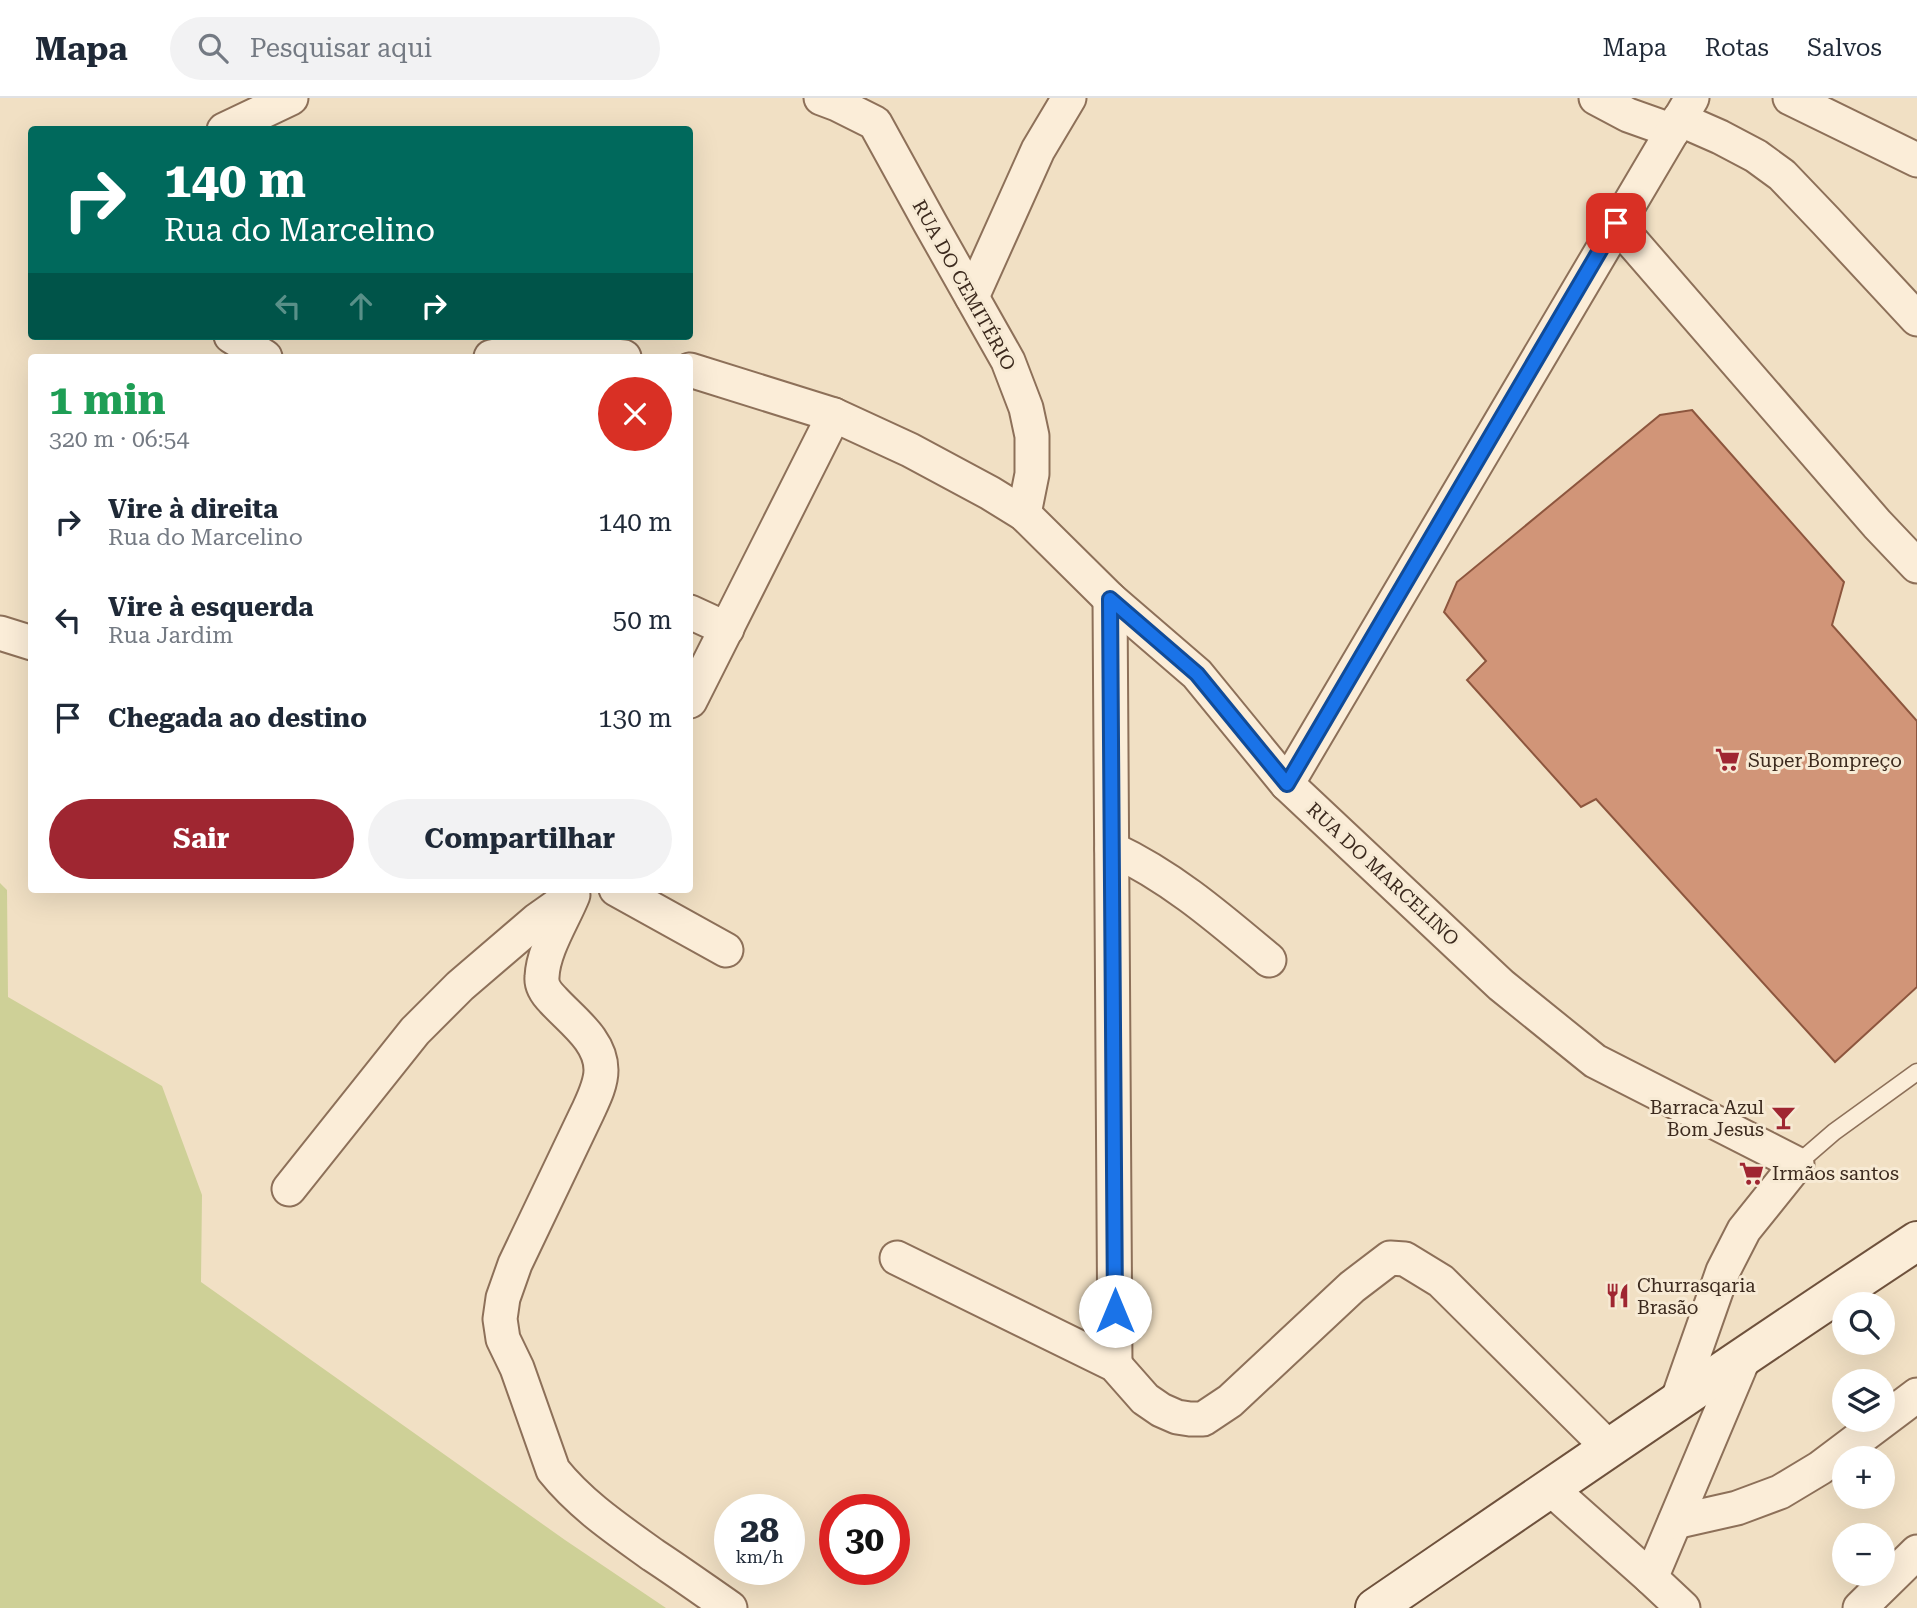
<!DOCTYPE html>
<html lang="pt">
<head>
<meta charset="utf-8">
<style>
  body { margin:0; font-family:"Roboto Serif",serif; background:#f2f2f3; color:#1f2937; height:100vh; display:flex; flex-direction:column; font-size:26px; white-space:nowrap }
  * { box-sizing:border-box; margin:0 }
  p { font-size:23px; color:#747a83 }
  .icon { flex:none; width:38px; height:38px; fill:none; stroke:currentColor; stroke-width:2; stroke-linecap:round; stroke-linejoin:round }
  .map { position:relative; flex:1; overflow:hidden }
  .sheet { position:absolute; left:28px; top:256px; width:665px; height:539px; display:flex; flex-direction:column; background:#fff; border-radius:7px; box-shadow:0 7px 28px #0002 }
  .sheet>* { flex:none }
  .top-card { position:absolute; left:28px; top:28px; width:665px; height:214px; border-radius:7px; box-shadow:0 7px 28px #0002; background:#00695c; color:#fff; overflow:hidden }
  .tools { position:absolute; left:1832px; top:1194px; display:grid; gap:14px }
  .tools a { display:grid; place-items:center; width:63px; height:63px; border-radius:50%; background:#fff; box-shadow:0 7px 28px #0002; font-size:35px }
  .speed { position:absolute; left:714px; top:1396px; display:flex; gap:14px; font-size:35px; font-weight:700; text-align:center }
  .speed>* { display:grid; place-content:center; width:91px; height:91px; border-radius:50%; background:#fff; box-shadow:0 7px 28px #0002; line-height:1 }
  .speed small { font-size:18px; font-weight:400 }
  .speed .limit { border:10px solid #d22; background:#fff; color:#111 }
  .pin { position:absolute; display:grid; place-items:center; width:60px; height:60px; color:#fff; margin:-30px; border-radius:14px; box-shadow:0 4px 10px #0006 }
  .me { position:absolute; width:77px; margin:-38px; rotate:0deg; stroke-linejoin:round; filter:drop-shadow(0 0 5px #0008) }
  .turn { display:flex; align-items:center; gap:24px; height:147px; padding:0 21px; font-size:32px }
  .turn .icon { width:91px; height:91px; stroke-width:2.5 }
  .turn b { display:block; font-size:49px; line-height:60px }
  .lanes { display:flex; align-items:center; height:66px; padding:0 21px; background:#0003; justify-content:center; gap:35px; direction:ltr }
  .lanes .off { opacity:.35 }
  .round { display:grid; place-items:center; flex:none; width:74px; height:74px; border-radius:37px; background:#f2f2f3 }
  .head { display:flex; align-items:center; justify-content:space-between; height:119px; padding:0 21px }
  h1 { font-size:42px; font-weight:700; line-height:52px; color:#1e9e55 }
  .action { display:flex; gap:14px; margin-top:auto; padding:14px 21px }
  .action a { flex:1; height:80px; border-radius:42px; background:#9f2631; color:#fff; font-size:28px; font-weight:700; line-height:80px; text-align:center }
  .action a+a { background:#f2f2f3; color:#1f2937 }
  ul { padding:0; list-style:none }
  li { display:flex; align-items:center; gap:21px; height:98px; padding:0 21px }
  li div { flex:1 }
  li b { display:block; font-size:26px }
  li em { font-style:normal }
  header { display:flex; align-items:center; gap:42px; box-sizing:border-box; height:98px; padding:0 35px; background:#fff; border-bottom:2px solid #e0e1e3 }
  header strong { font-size:33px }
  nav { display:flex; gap:38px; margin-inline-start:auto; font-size:24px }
  .search { width:490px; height:63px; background:#f2f2f3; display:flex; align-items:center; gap:18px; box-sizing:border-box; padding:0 24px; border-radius:38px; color:#747a83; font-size:26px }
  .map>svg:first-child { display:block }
  .green { fill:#ced097 }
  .building { fill:#d19578; stroke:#8d563e; stroke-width:2 }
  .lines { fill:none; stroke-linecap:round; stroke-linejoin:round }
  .lane-casing { stroke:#8d7059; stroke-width:19 }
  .street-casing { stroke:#8d7059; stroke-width:37 }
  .secondary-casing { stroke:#6e513c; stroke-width:42 }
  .lane { stroke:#fbedd8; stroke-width:16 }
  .street { stroke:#fbedd8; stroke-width:33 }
  .secondary { stroke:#fbedd8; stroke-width:38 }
  .route-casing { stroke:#114b97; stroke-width:18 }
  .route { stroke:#1a73e8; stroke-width:12 }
  .labels { text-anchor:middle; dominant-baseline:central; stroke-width:6; stroke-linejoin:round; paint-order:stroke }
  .street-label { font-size:19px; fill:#3c2a1e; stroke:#f7ead4 }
  .poi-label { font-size:19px; fill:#3c2a1e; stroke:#f7ead4; text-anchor:start }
</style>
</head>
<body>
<header>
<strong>Mapa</strong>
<div class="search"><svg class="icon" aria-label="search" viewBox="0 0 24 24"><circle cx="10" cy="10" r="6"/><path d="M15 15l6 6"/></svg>Pesquisar aqui</div>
<nav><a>Mapa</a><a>Rotas</a><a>Salvos</a></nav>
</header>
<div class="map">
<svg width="1917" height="1510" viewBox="0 0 1917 1510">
  <rect width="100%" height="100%" fill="#f1e0c4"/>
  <path class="green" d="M0,785L7,792L8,899L162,988L202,1097L201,1184L565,1442L666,1510H0Z"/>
  <path class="building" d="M1692,312L1844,484L1832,527L1917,623V889L1835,964L1596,701L1581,709L1467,582L1486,563L1444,514L1457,484L1660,317Z"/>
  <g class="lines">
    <defs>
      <path id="lane" d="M1797,1066L1834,1034L1917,974"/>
      <g id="street">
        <path d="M821,0L837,6L875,25L930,125L1008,263L1026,310L1032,338V376L1024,416"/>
        <path d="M1596,0L1628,17L1673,33"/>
        <path d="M1790,0L1917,62"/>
        <path d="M1679,21L1720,39L1756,58L1782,77L1826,123L1917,221"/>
        <path d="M224,32L291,0"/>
        <path d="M1616,125L1877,426L1917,468"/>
        <path d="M972,199L1038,52L1069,0"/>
        <path d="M231,238L265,259"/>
        <path d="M491,259L522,253H562L624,259"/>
        <path d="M690,272L834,317L910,352L990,395L1024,416L1110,501L1197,576L1287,686L1501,887L1595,963L1797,1066L1744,1132L1723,1173L1677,1304"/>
        <path d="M1110,501L1115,1267"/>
        <path d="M690,514L727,531"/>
        <path d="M0,535L32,545"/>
        <path d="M690,603L834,317"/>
        <path d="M1287,686L1692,0"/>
        <path d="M1112,751C1172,779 1219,820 1269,862"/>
        <path d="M616,791L726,852"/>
        <path d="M573,797C563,822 543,852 542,879C541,888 546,895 553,902C571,922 601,942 601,972C601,986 594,1000 588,1013L515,1166L503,1200L500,1221L503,1241L517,1270L553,1372C581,1407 617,1431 653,1457C679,1474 704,1492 730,1510"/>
        <path d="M289,1091L415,933L460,888L537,822L571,798"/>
        <path d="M897,1160L1115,1267L1145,1301L1161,1312L1177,1319L1190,1321H1203L1230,1303L1352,1189L1390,1160L1405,1161L1441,1183L1610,1351"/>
        <path d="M1551,1391L1651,1480L1745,1257"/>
        <path d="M1675,1424L1737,1410L1780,1394L1820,1370L1917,1297"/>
        <path d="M1651,1480L1683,1510"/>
        <path d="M1860,1510L1917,1454"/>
      </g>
      <path id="secondary" d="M1375,1510C1555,1387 1735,1263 1917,1143"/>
    </defs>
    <use href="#lane" class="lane-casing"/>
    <use href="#street" class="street-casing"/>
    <use href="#secondary" class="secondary-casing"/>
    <use href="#lane" class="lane"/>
    <use href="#street" class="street"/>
    <use href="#secondary" class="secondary"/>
  </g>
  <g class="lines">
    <defs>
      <path id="route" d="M1115,1213L1110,501L1197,576L1287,686L1616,125"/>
    </defs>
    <use href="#route" class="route-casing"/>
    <use href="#route" class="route"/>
  </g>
  <defs>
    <symbol id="supermarket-bare" viewBox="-9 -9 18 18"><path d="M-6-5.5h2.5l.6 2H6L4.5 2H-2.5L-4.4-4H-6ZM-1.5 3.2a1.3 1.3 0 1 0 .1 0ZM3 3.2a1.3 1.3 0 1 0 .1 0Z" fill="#9f2631" stroke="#f7ead4" stroke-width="2.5" paint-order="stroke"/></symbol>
    <symbol id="bar-bare" viewBox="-9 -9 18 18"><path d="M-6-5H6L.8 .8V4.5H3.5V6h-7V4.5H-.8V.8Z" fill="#9f2631" stroke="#f7ead4" stroke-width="2.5" paint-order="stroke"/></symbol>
    <symbol id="restaurant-bare" viewBox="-9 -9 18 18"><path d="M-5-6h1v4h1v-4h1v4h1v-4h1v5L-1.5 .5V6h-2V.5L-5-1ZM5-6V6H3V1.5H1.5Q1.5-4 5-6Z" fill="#9f2631" stroke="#f7ead4" stroke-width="2.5" paint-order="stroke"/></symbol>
  </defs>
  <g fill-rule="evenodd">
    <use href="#supermarket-bare" x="1710" y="644" width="35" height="35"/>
    <use href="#bar-bare" x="1766" y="1002" width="35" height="35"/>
    <use href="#supermarket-bare" x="1734" y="1058" width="35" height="35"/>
    <use href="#restaurant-bare" x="1600" y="1180" width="35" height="35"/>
  </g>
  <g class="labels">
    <g class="street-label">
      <text transform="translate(964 187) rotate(61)">RUA DO CEMITÉRIO</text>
      <text transform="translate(1383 776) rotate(43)">RUA DO MARCELINO</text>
    </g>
    <g class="poi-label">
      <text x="1748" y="662">Super Bompreço</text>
      <text x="1764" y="1009" text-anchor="end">Barraca Azul<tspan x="1764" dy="22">Bom Jesus</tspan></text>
      <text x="1772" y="1075">Irmãos santos</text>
      <text x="1637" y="1187">Churrasqaria<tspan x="1637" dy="22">Brasão</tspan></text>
    </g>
  </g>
</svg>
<div class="tools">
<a><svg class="icon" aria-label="search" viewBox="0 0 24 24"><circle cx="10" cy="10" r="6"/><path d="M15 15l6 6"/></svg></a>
<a><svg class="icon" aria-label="layers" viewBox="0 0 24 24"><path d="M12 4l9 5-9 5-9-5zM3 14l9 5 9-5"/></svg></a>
<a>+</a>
<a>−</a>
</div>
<div class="speed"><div>28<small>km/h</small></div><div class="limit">30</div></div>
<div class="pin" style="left:1616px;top:125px;background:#d93025"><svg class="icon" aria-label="arrive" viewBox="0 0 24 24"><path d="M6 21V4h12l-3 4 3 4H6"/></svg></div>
<svg class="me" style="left:1115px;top:1213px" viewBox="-20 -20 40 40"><circle r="19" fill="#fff"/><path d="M0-13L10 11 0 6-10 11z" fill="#1a73e8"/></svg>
<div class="top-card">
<div class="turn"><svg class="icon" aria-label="right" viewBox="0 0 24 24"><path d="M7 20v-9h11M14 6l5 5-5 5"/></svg><div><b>140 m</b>Rua do Marcelino</div></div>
<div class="lanes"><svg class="icon off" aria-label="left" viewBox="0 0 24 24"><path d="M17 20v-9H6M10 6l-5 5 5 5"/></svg><svg class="icon off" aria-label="ahead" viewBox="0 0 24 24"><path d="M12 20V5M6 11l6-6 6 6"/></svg><svg class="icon" aria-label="right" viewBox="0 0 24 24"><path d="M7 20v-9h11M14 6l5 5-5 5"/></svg></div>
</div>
<section class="sheet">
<div class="head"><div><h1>1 min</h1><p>320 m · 06:54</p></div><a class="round" style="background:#d93025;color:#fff"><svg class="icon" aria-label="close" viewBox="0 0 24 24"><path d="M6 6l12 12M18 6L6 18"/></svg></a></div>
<ul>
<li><svg class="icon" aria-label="right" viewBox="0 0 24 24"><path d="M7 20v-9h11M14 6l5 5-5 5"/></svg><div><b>Vire à direita</b><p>Rua do Marcelino</p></div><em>140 m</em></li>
<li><svg class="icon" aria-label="left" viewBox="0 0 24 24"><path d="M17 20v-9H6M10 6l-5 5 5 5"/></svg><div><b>Vire à esquerda</b><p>Rua Jardim</p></div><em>50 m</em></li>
<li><svg class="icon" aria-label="arrive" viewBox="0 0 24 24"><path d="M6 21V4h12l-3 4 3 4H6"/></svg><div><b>Chegada ao destino</b></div><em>130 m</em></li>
</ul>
<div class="action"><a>Sair</a><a>Compartilhar</a></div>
</section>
</div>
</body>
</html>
